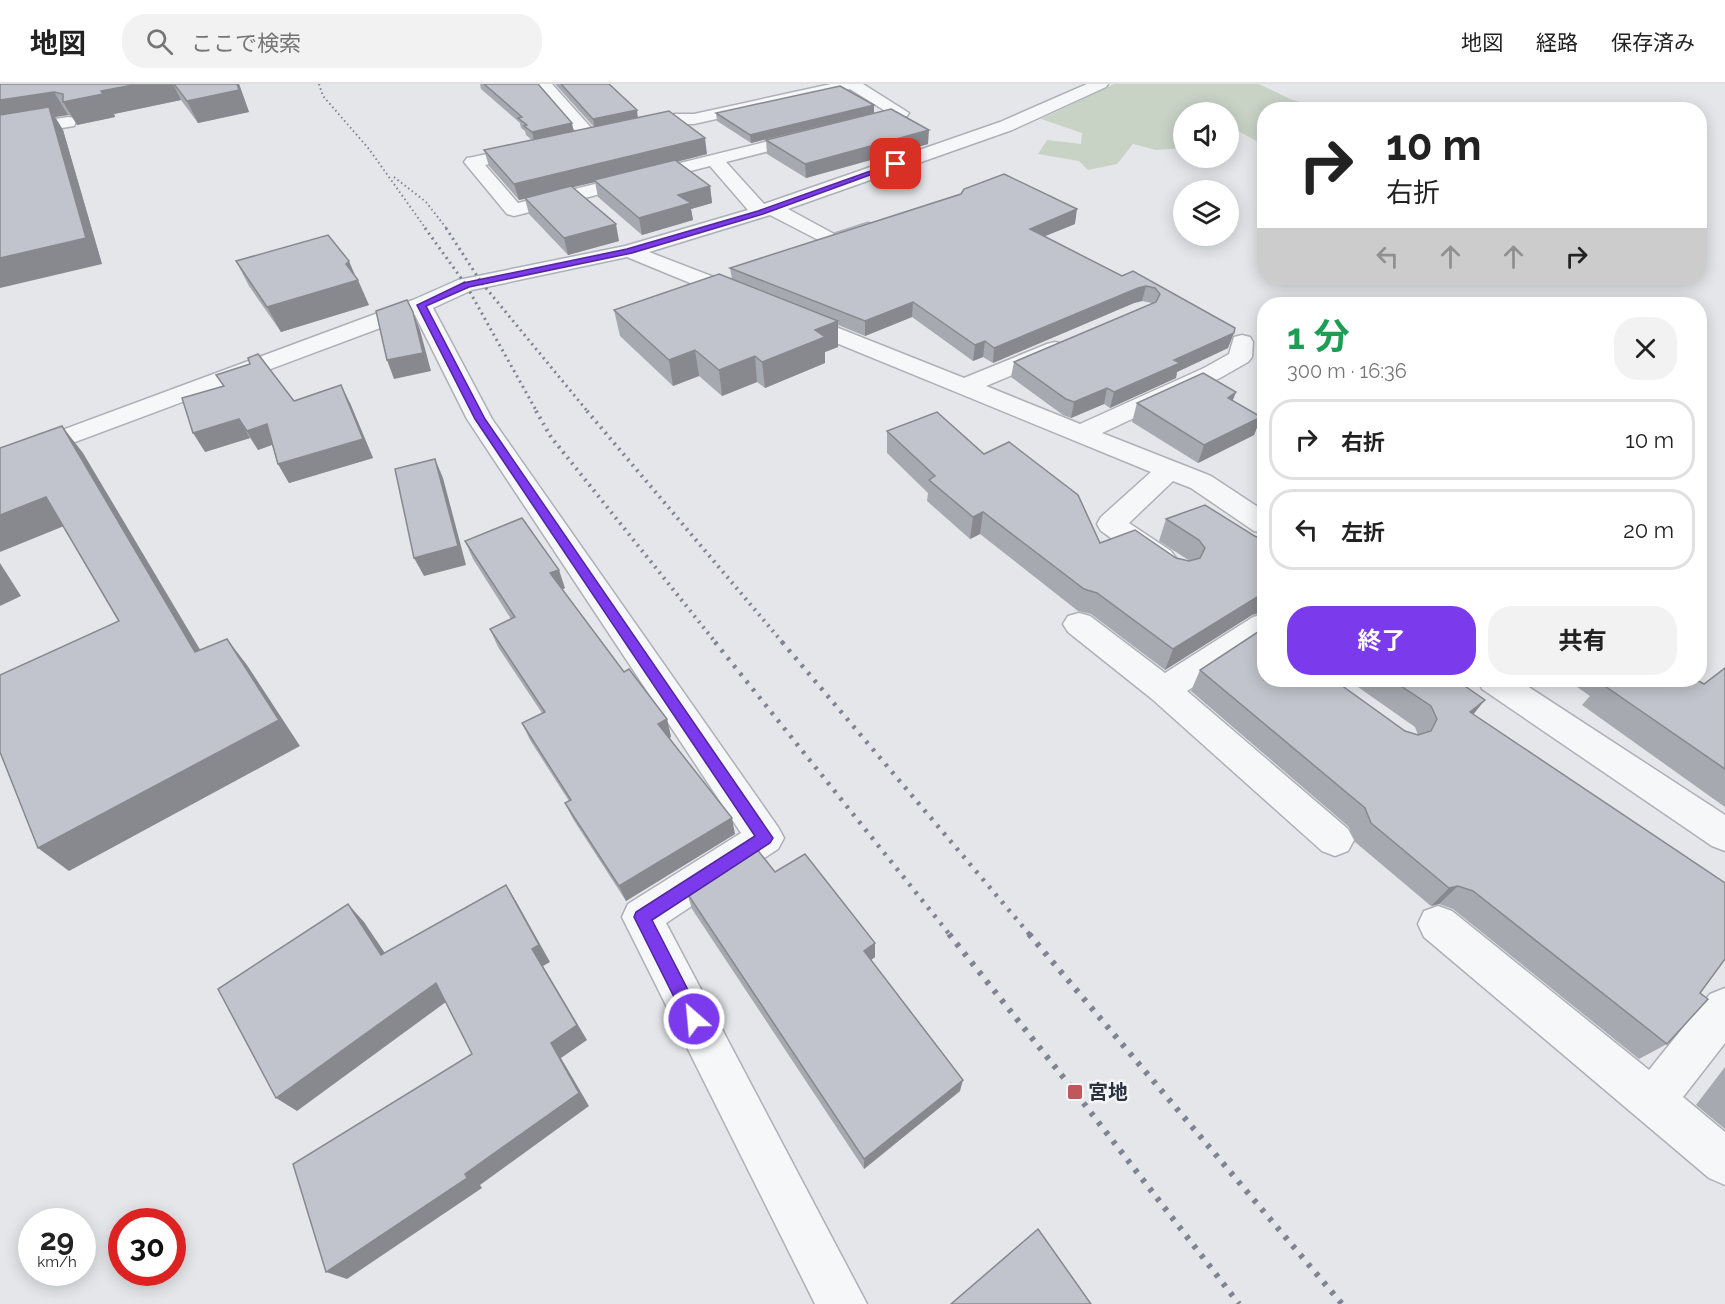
<!DOCTYPE html>
<html lang="ja">
<head>
<meta charset="utf-8">
<style>
  body { margin:0; font-family:Raleway,"Noto Sans JP",sans-serif; background:#f2f2f2; color:#222; height:100vh; display:flex; flex-direction:column; font-size:22px; white-space:nowrap }
  * { box-sizing:border-box; margin:0 }
  p { font-size:20px; color:#767676 }
  .icon { flex:none; width:33px; height:33px; fill:none; stroke:currentColor; stroke-width:2; stroke-linecap:round; stroke-linejoin:round }
  .map { position:relative; flex:1; overflow:hidden }
  .sheet { position:absolute; left:1257px; top:213px; width:450px; height:390px; display:flex; flex-direction:column; background:#fff; border-radius:24px; box-shadow:0 3px 15px #0003 }
  .sheet>* { flex:none }
  .banner { position:absolute; left:1257px; top:18px; width:450px; height:183px; border-radius:24px; box-shadow:0 3px 15px #0003; background:#fff; color:#222; overflow:hidden }
  .controls { position:absolute; left:1173px; top:18px; display:grid; gap:12px }
  .controls a { display:grid; place-items:center; width:66px; height:66px; border-radius:50%; background:#fff; box-shadow:0 3px 15px #0003; font-size:30px }
  .speed { position:absolute; left:18px; top:1124px; display:flex; gap:12px; font-size:30px; font-weight:700; text-align:center }
  .speed>* { display:grid; place-content:center; width:78px; height:78px; border-radius:50%; background:#fff; box-shadow:0 3px 15px #0003; line-height:1 }
  .speed small { font-size:15px; font-weight:400 }
  .speed .limit { border:9px solid #d22; background:#fff; color:#111 }
  .pin { position:absolute; display:grid; place-items:center; width:51px; height:51px; color:#fff; margin:-26px; border-radius:12px; box-shadow:0 3px 9px #0006 }
  .me { position:absolute; width:66px; margin:-33px; rotate:333deg; stroke-linejoin:round; filter:drop-shadow(0 0 4px #0008) }
  .turn { display:flex; align-items:center; gap:21px; height:126px; padding:0 30px; font-size:27px }
  .turn .icon { width:78px; height:78px; stroke-width:2.5 }
  .turn b { display:block; font-size:42px; line-height:51px }
  .lanes { display:flex; align-items:center; height:57px; padding:0 30px; background:#0003; justify-content:center; gap:30px; direction:ltr }
  .lanes .off { opacity:.35 }
  .round { display:grid; place-items:center; flex:none; width:63px; height:63px; border-radius:24px; background:#f2f2f2 }
  .headline { display:flex; align-items:center; justify-content:space-between; height:102px; padding:0 30px }
  h1 { font-size:36px; font-weight:700; line-height:45px; color:#1e9e55 }
  .action { display:flex; gap:12px; margin-top:auto; padding:12px 30px }
  .action a { flex:1; height:69px; border-radius:24px; background:#7c3aed; color:#fff; font-size:24px; font-weight:700; line-height:69px; text-align:center }
  .action a+a { background:#f2f2f2; color:#222 }
  ul { padding:0; list-style:none }
  li { display:flex; align-items:center; gap:18px; height:81px; margin:0 12px 9px; padding:0 18px; border:3px solid #e0e0e0; border-radius:24px }
  li div { flex:1 }
  li b { display:block; font-size:22px }
  li em { font-style:normal }
  header { display:flex; align-items:center; gap:36px; box-sizing:border-box; height:84px; padding:0 30px; background:#fff; border-bottom:2px solid #e0e0e0 }
  header strong { font-size:28px }
  nav { display:flex; gap:33px; margin-inline-start:auto; font-size:21px }
  .search { width:420px; height:54px; background:#f2f2f2; display:flex; align-items:center; gap:15px; box-sizing:border-box; padding:0 21px; border-radius:24px; color:#767676; font-size:22px }
  .map>svg:first-child { display:block }
  .green { fill:#c8d3c6 }
  .lines { fill:none; stroke-linecap:round; stroke-linejoin:round }
  .minor-casing { stroke:#adb0b7; stroke-width:3 }
  .minor { fill:#f6f7f9; fill-rule:evenodd }
  .rail-far4 { stroke:#7f8492; stroke-width:2; stroke-dasharray:1.5 3; stroke-linecap:butt }
  .rail-far3 { stroke:#7f8492; stroke-width:3; stroke-dasharray:2 4; stroke-linecap:butt }
  .rail-far2 { stroke:#7f8492; stroke-width:4; stroke-dasharray:2 5; stroke-linecap:butt }
  .rail-far1 { stroke:#7f8492; stroke-width:4.5; stroke-dasharray:3 7; stroke-linecap:butt }
  .rail { stroke:#7f8492; stroke-width:6; stroke-dasharray:4 8; stroke-linecap:butt }
  .wall { fill:#a6a9af }
  .shaded-wall { fill:#87898f }
  .building { fill:#c1c4cc; stroke:#87898f; stroke-width:1.5 }
  .route { fill:#7c3aed; stroke:#51269a; stroke-width:1.5 }
  .poi-dot { fill:#c0575d; stroke:#f3f5f7; stroke-width:2 }
  .labels { text-anchor:middle; dominant-baseline:central; stroke-width:5; stroke-linejoin:round; paint-order:stroke }
  .near-poi-label { font-size:20px; font-weight:bold; fill:#2d3241; stroke:#f3f5f7; text-anchor:start }
</style>
</head>
<body>
<header>
<strong>地図</strong>
<div class="search"><svg class="icon" aria-label="search" viewBox="0 0 24 24"><circle cx="10" cy="10" r="6"/><path d="M15 15l6 6"/></svg>ここで検索</div>
<nav><a>地図</a><a>経路</a><a>保存済み</a></nav>
</header>
<div class="map">
<svg width="1725" height="1220" viewBox="0 0 1725 1220">
  <rect width="100%" height="100%" fill="#e4e6ea"/>
  <path class="green" d="M1114,0H1259L1290,15L1322,25L1264,26V61L1229,42L1228,28H1184L1183,40L1179,41L1183,64L1156,66L1133,60L1117,80L1088,86L1079,77L1038,70L1047,56L1081,60L1082,49L1041,35Z"/>
  <g class="lines">
    <defs>
      <g id="minor">
        <path d="M535,0H552L594,47L675,30H694L831,0H863L909,29L907,32L726,78L764,120L1000,38L1087,0H1108L1106,3L1012,46L788,125L834,150L868,139L875,141L878,145L875,149L832,163L770,131L649,168L750,207L753,212L750,217L742,218L734,217L627,173L472,206L433,224L492,335L778,743L784,754L778,765L666,839L867,1220H815L622,833L628,820L741,749L467,335L415,231L0,386V369L413,216L458,196L625,162L748,126L710,82L514,132L507,130L464,78L467,74L473,73L578,50ZM850,5L887,28L518,119L485,81L675,40H694Z"/>
        <path d="M68,33L74,34L76,38L74,42L0,54V44Z"/>
        <path d="M798,228L964,294L1047,260L1055,258L1063,260L1067,265L1063,270L986,302L1080,340L1204,284L1229,270L1234,253L1242,251L1250,253L1253,258L1252,273L1248,278L1220,294L1102,349L1211,392L1264,427V449L1254,447L1191,404L1173,397L1129,439L1171,467L1176,474L1171,481C1147,488 1121,460 1101,447L1097,440L1101,433L1151,388L790,240L787,235L790,230Z"/>
        <path d="M1079,529L1090,532L1165,589L1253,533L1264,530V556L1187,607L1348,745L1354,756L1348,767L1335,772L1322,767L1152,615L1068,548L1063,540L1068,532Z"/>
        <path d="M1478,596H1518L1725,731V767L1712,762L1482,605Z"/>
        <path d="M1438,822L1452,827L1649,986L1710,910L1725,904V959L1683,1013L1725,1048V1101L1709,1094L1424,853L1418,840L1424,827Z"/>
      </g>
    </defs>
    <use href="#minor" class="minor-casing"/>
    <use href="#minor" class="minor"/>
    <g class="rail-far4">
      <path d="M319,0L323,12L369,65L426,145"/>
      <path d="M394,93L426,118L447,145"/>
    </g>
    <g class="rail-far3">
      <path d="M425,144L466,201L537,328"/>
      <path d="M446,144L481,198L588,328"/>
    </g>
    <g class="rail-far2">
      <path d="M536,327L551,353L716,559"/>
      <path d="M587,327L783,559"/>
    </g>
    <g class="rail-far1">
      <path d="M715,558L950,851"/>
      <path d="M782,558L1030,851"/>
    </g>
    <g class="rail">
      <path d="M949,850L1075,1008L1239,1220"/>
      <path d="M1029,850L1342,1220"/>
    </g>
  </g>
  <g class="wall">
    <path d="M0,0H239L249,28L198,39L181,16L114,30L115,33L77,41L72,32L68,31L55,33L63,46L102,180Z"/>
    <path d="M480,0H538L574,47L594,43L555,0H609L638,34L707,70L677,78L710,102L712,119L691,125L693,136L642,151L598,113L595,98L572,103L619,157L568,171L529,130L525,115L519,116L489,82L484,66L532,56L526,51L525,47L521,44L520,39L481,5Z"/>
    <path d="M874,21V29L751,59L717,37L716,29Z"/>
    <path d="M766,56L928,60L806,94L767,70Z"/>
    <path d="M1075,140L1045,152L1122,192L1133,187L1235,244L1228,264L1177,288L1176,294L1110,324L1104,320L1071,334L1063,331L1011,293L1014,278L1152,219L1142,217L1134,219L993,279L983,273L973,277L912,233L865,252L838,241V263L825,268V279L765,304L757,298L722,312L699,292L673,302L620,252L614,226L732,195L730,184Z"/>
    <path d="M236,177L369,221L281,248L249,202Z"/>
    <path d="M216,291L294,317L350,319L373,374L289,399L278,380L272,361L258,366L250,354L205,368L223,302Z"/>
    <path d="M1236,308L1232,317L1261,333L1254,351L1198,379L1132,338L1137,319Z"/>
    <path d="M887,347L984,370L1100,459L1190,477L1159,457L1166,435L1205,421L1252,531L1165,586L1091,530L1078,527L980,450L970,455L927,417L928,409L887,369Z"/>
    <path d="M465,457L565,504L562,505L624,588L667,635L671,653L669,654L735,750L626,817L573,735L565,719L569,717L530,656L522,639L542,629L498,563L490,545L511,535L473,475Z"/>
    <path d="M1725,584V723L1582,621L1590,612L1567,596H1697L1704,600Z"/>
    <path d="M1200,586L1418,651L1415,643L1348,596H1456L1473,630L1700,909L1667,960L1639,975L1453,825L1439,820L1431,822L1355,758L1349,743L1191,607Z"/>
    <path d="M775,788L875,873L871,876L960,1007L864,1085L692,825L687,809Z"/>
    <path d="M1725,983V1045L1696,1021Z"/>
  </g>
  <g class="shaded-wall">
    <path d="M138,0H173L181,16L114,30L115,33L77,41L63,18L101,7Z"/>
    <path d="M237,0H239L249,28L198,39L187,17Z"/>
    <path d="M54,8L68,31L55,33L63,46L102,180L0,204V16Z"/>
    <path d="M874,21V29L751,59L750,51Z"/>
    <path d="M637,26L638,35L595,45L593,35Z"/>
    <path d="M572,39L574,49L534,57L532,48Z"/>
    <path d="M929,46L928,60L806,94L805,80Z"/>
    <path d="M705,54L707,70L596,98L594,96L595,98L519,116L514,100Z"/>
    <path d="M710,102L712,119L691,125L693,136L642,151L639,134L678,111Z"/>
    <path d="M1077,125L1075,140L1028,159L1030,145Z"/>
    <path d="M616,140L619,157L568,171L564,154Z"/>
    <path d="M349,177L357,196H358L369,221L281,248L267,223L346,180Z"/>
    <path d="M1146,202L1142,217L1134,219L993,279L994,264L1138,204Z"/>
    <path d="M913,218L912,233L865,252V237Z"/>
    <path d="M413,228L420,246L431,287L394,295L387,276Z"/>
    <path d="M838,237V263L825,268V279L765,304L762,278L815,246Z"/>
    <path d="M1234,249L1228,264L1177,288L1176,294L1110,324L1114,308L1174,276Z"/>
    <path d="M985,257L983,273L973,277L975,261Z"/>
    <path d="M695,266L699,292L673,302L669,276Z"/>
    <path d="M755,272L757,298L722,312L719,286Z"/>
    <path d="M341,301L350,319L373,374L289,399L278,380Z"/>
    <path d="M1107,304L1104,320L1071,334L1074,318Z"/>
    <path d="M1236,308L1229,326L1228,314Z"/>
    <path d="M1261,333L1254,351L1198,379L1204,361Z"/>
    <path d="M239,335L250,354L205,368L193,349Z"/>
    <path d="M267,340L277,359L258,366L247,347Z"/>
    <path d="M62,342L83,369L217,594L195,568Z"/>
    <path d="M435,375L443,394L466,481L424,492L414,474Z"/>
    <path d="M46,413L69,440L0,468V431Z"/>
    <path d="M983,428L980,450L970,455L973,433Z"/>
    <path d="M0,479L21,512L0,522Z"/>
    <path d="M559,486L565,504L557,508L550,489Z"/>
    <path d="M1264,509V528L1252,531L1165,586L1173,565L1262,510Z"/>
    <path d="M227,555L247,581L300,662L69,787L38,764Z"/>
    <path d="M1485,616L1468,637L1470,628Z"/>
    <path d="M667,635L671,653L663,657L658,640Z"/>
    <path d="M732,734L735,750L626,817L619,802Z"/>
    <path d="M506,801L517,819L550,878L543,882L587,956L561,974L589,1022L480,1101L482,1104L347,1195L326,1188L465,1090L551,959Z"/>
    <path d="M1458,802L1439,820L1431,822L1449,804Z"/>
    <path d="M348,820L364,838L397,887L381,871Z"/>
    <path d="M875,859V873L864,881V867Z"/>
    <path d="M436,899L450,915L297,1027L276,1014Z"/>
    <path d="M963,996L960,1007L864,1085V1075Z"/>
  </g>
  <g class="building">
    <path d="M0,0H138L101,7L103,10L63,18V10L54,8L0,16Z"/>
    <path d="M174,0H237L239,6L187,17Z"/>
    <path d="M484,0H538L572,39L532,48L524,42L527,41L518,34L522,33Z"/>
    <path d="M561,0H609L637,26L593,35Z"/>
    <path d="M840,2L874,21L750,51L716,29Z"/>
    <path d="M49,23L86,154L0,174V31Z"/>
    <path d="M891,25L929,46L805,80L766,56Z"/>
    <path d="M669,27L705,54L514,100L484,66Z"/>
    <path d="M675,76L710,102L678,111L691,119L639,134L594,96Z"/>
    <path d="M1004,90L1077,125L1030,145L1122,192L1133,187L1235,244L1234,249L1174,276L1180,279L1114,308L1107,304L1074,318L1066,315L1014,278L1156,218L1160,210L1155,204L1146,202L1138,204L994,264L985,257L975,261L913,218L865,237L730,184L961,110L964,105Z"/>
    <path d="M571,102L616,140L564,154L525,114Z"/>
    <path d="M328,151L349,177L346,180L358,196L267,223L236,177Z"/>
    <path d="M719,190L838,237L815,246L825,253L762,278L755,272L719,286L695,266L669,276L614,226Z"/>
    <path d="M407,216L413,228L423,269L387,276L376,227Z"/>
    <path d="M258,270L294,317L341,301L363,355L278,380L267,340L247,347L239,335L193,349L182,314L224,302L216,291L250,280L248,274Z"/>
    <path d="M1203,289L1236,308L1228,314L1261,333L1204,361L1137,319Z"/>
    <path d="M937,328L984,370L1009,358L1078,411L1100,459L1135,446L1176,474L1189,477L1200,474L1205,464L1199,456L1166,435L1205,421L1256,453L1264,451V509L1262,510L1173,565L1097,509L1084,505L983,428L973,433L929,396L935,392L887,347Z"/>
    <path d="M62,342L195,568L227,555L279,636L38,764L0,668V591L119,537L46,413L0,431V364Z"/>
    <path d="M435,375L458,462L414,474L395,385Z"/>
    <path d="M522,434L559,486L550,489L624,588L629,585L667,635L658,640L732,734L619,802L565,719L571,716L522,639L545,628L490,545L515,533L465,457Z"/>
    <path d="M1264,544V596H1334L1405,647L1418,651L1431,647L1437,635L1431,622L1392,596H1456L1485,616L1470,628L1725,799V875L1700,909L1708,915L1667,960L1473,807L1458,802L1449,804L1371,739L1365,724L1200,586Z"/>
    <path d="M1725,584V685L1602,600L1608,596H1697L1704,600Z"/>
    <path d="M756,764L775,788L805,770L875,859L864,867L963,996L864,1075L687,809Z"/>
    <path d="M506,801L539,861L532,865L577,941L551,959L579,1009L465,1090L467,1094L326,1188L293,1080L472,970L436,899L276,1014L218,905L348,820L381,871Z"/>
    <path d="M1038,1145L1091,1220H951Z"/>
  </g>
  <path class="route" d="M893,79L900,80L763,130L632,169L469,203L426,222L485,335L773,754L770,759L652,836L703,935L701,941L694,944L688,941L634,833L636,828L755,752L475,335L417,221L463,199L627,165L758,127Z"/>
  <rect class="poi-dot" x="1067" y="1000" width="16" height="16" rx="3"/>
  <g class="labels">
    <g class="near-poi-label">
      <text x="1088" y="1008">宮地</text>
    </g>
  </g>
</svg>
<div class="controls">
<a><svg class="icon" aria-label="sound" viewBox="0 0 24 24"><path d="M4 9h4l5-4v14l-5-4H4zM17 9q2 3 0 6"/></svg></a>
<a><svg class="icon" aria-label="layers" viewBox="0 0 24 24"><path d="M12 4l9 5-9 5-9-5zM3 14l9 5 9-5"/></svg></a>
</div>
<div class="speed"><div>29<small>km/h</small></div><div class="limit">30</div></div>
<div class="pin" style="left:896px;top:80px;background:#d93025"><svg class="icon" aria-label="arrive" viewBox="0 0 24 24"><path d="M6 21V4h12l-3 4 3 4H6"/></svg></div>
<svg class="me" style="left:694px;top:935px" viewBox="-20 -20 40 40"><circle r="17" fill="#7c3aed" stroke="#fff" stroke-width="3"/><path d="M0-11L8 9 0 5-8 9z" fill="#fff"/></svg>
<div class="banner">
<div class="turn"><svg class="icon" aria-label="right" viewBox="0 0 24 24"><path d="M7 20v-9h11M14 6l5 5-5 5"/></svg><div><b>10 m</b>右折</div></div>
<div class="lanes"><svg class="icon off" aria-label="left" viewBox="0 0 24 24"><path d="M17 20v-9H6M10 6l-5 5 5 5"/></svg><svg class="icon off" aria-label="ahead" viewBox="0 0 24 24"><path d="M12 20V5M6 11l6-6 6 6"/></svg><svg class="icon off" aria-label="ahead" viewBox="0 0 24 24"><path d="M12 20V5M6 11l6-6 6 6"/></svg><svg class="icon" aria-label="right" viewBox="0 0 24 24"><path d="M7 20v-9h11M14 6l5 5-5 5"/></svg></div>
</div>
<section class="sheet">
<div class="headline"><div><h1>1 分</h1><p>300 m · 16:36</p></div><a class="round"><svg class="icon" aria-label="close" viewBox="0 0 24 24"><path d="M6 6l12 12M18 6L6 18"/></svg></a></div>
<ul>
<li><svg class="icon" aria-label="right" viewBox="0 0 24 24"><path d="M7 20v-9h11M14 6l5 5-5 5"/></svg><div><b>右折</b></div><em>10 m</em></li>
<li><svg class="icon" aria-label="left" viewBox="0 0 24 24"><path d="M17 20v-9H6M10 6l-5 5 5 5"/></svg><div><b>左折</b></div><em>20 m</em></li>
</ul>
<div class="action"><a>終了</a><a>共有</a></div>
</section>
</div>
</body>
</html>
